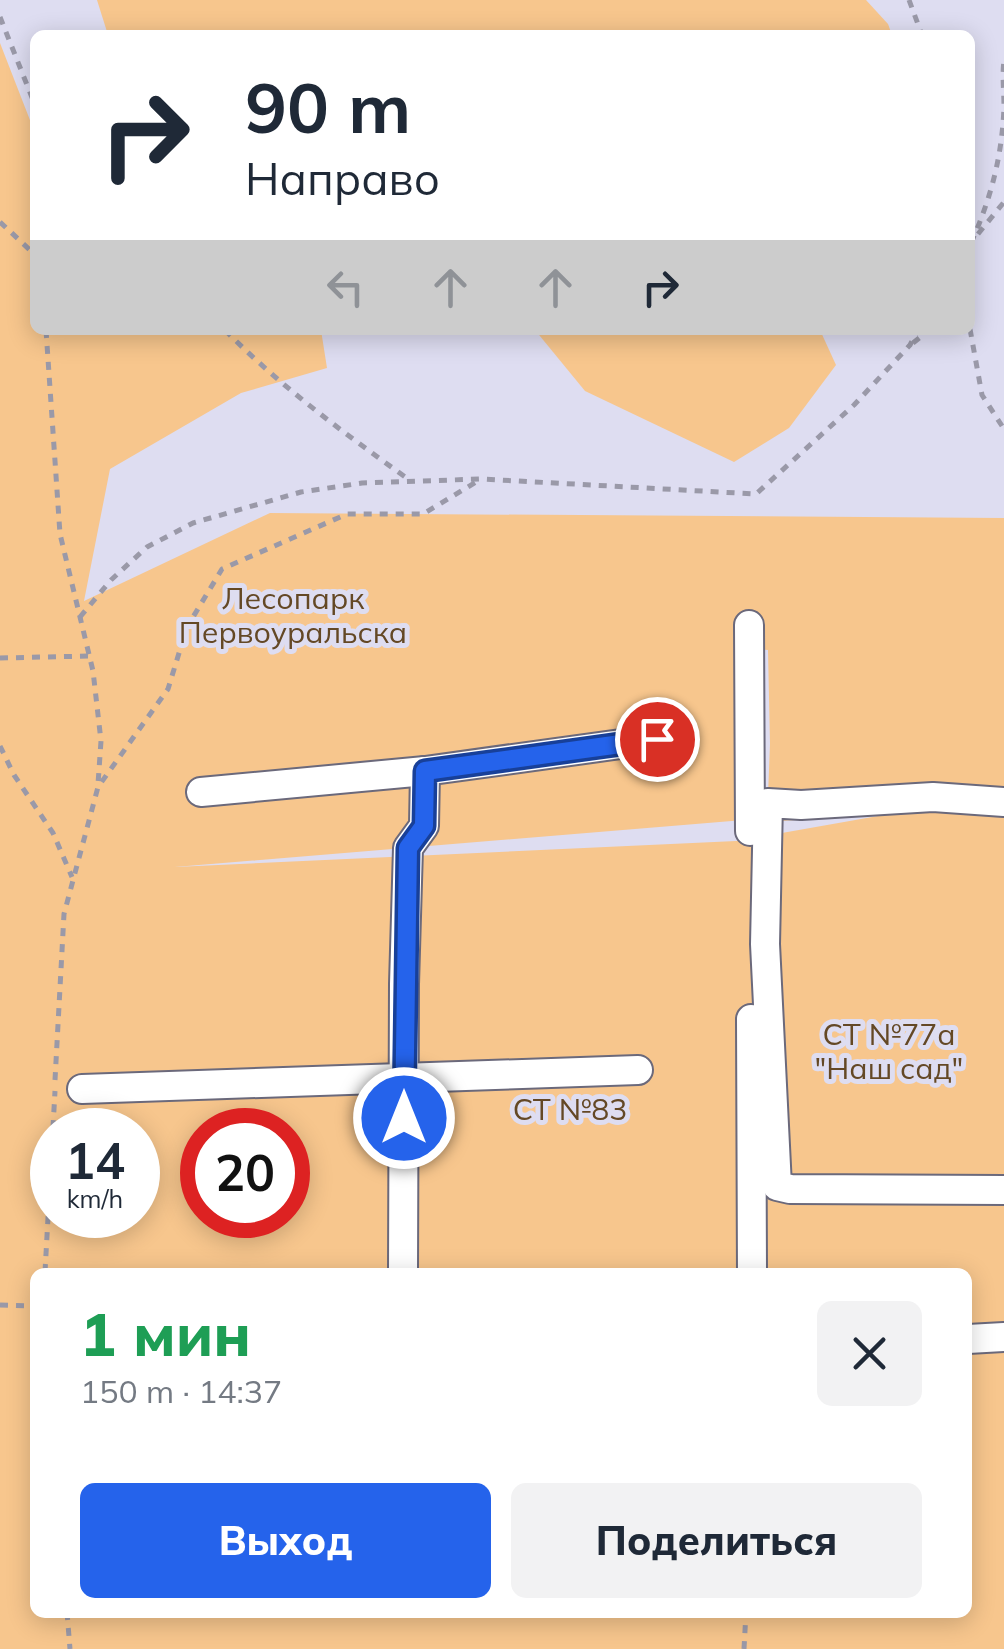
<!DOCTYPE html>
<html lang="ru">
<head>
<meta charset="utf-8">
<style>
  body { margin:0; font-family:Mulish,sans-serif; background:#f2f2f3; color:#1f2937; height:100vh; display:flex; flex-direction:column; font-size:38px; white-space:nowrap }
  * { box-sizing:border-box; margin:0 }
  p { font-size:32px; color:#747a83 }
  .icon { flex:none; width:55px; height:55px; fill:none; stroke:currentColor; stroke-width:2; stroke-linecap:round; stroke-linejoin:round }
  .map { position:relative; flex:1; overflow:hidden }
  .side { position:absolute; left:30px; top:1268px; width:942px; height:350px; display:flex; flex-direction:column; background:#fff; border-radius:15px; box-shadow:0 5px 25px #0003 }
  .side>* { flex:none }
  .guide { position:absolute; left:30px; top:30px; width:945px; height:305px; border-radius:15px; box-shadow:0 5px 25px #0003; background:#fff; color:#1f2937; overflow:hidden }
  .speed { position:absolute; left:30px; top:1108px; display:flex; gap:20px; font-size:50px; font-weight:700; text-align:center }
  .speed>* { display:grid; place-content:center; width:130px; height:130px; border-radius:50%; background:#fff; box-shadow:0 5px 25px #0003; line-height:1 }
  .speed small { font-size:25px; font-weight:400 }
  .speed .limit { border:15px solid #d22; background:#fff; color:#111 }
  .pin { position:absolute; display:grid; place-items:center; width:85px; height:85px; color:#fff; margin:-42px; border:5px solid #fff; border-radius:50%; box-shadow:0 2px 10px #0007 }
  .me { position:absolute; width:110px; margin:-55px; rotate:0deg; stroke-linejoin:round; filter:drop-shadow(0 0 8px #0008) }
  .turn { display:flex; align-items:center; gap:35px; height:210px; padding:0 50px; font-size:45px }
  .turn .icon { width:130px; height:130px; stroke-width:2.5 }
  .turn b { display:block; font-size:70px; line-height:85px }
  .lanes { display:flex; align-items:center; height:95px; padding:0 50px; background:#0003; justify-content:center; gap:50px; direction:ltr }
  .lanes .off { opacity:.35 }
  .round { display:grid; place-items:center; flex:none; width:105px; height:105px; border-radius:15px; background:#f2f2f3 }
  .overview { display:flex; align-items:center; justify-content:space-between; height:170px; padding:0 50px }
  h1 { font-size:60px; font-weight:800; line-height:75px; color:#1e9e55 }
  .action { display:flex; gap:20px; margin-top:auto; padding:20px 50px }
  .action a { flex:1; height:115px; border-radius:15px; background:#2563eb; color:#fff; font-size:40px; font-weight:800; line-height:115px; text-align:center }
  .action a+a { background:#f2f2f3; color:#1f2937 }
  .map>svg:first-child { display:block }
  .green { fill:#f7c68d; fill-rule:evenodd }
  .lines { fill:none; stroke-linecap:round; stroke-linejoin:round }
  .minor-casing { stroke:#6b697b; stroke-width:32 }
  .path { stroke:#9a99a8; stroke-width:5; stroke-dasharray:8 8; stroke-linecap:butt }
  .minor { stroke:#fff; stroke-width:28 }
  .route-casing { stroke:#184099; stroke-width:25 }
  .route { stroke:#2563eb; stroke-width:18 }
  .labels { text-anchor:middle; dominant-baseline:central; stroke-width:10; stroke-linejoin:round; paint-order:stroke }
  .park-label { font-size:30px; fill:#644825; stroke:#deddf1 }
</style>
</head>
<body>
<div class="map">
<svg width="1004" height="1649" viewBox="0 0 1004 1649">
  <rect width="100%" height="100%" fill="#deddf1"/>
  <g class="green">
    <path d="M97,0H866L888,24L892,35H108Z"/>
    <path d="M0,43L35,133V330H321L327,368L241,393L110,469L84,601L270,513L1004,518V1649H0ZM757,649L768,650L770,744L767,822L895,813L736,841L175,867L756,819ZM52,1130H138V1215H52ZM202,1130H288V1215H202ZM35,1272H968V1612H35Z"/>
    <path d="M535,330H820L836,365L789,428L734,462L585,391Z"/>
  </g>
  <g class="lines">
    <defs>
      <g id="minor">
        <path d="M749,625L750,831"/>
        <path d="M201,792L425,771L657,739"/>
        <path d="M1004,802L933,797L801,805L768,803L765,944L777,1186L790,1189L1004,1190"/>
        <path d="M751,1019L752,1272"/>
        <path d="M82,1089L638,1070"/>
        <path d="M403,1272L404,984L408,848L424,826L425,771"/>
        <path d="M968,1339L1004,1337"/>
      </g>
    </defs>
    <use href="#minor" class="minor-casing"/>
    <g class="path">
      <path d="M909,0L922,35"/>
      <path d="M0,17L35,105"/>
      <path d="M0,222L32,252L35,265"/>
      <path d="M978,234L1004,202"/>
      <path d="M971,243C991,198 1002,157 1004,107C1004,91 1002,76 1004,60"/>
      <path d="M970,329L982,395L1004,429"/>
      <path d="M46,330L60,534L93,671L101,741L98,784"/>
      <path d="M225,330C281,387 344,433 408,479"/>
      <path d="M913,343L929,330"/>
      <path d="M80,617L111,580L147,547L193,523L301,492L362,483L481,479L756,494L854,405L910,345L918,330"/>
      <path d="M0,658L89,656"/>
      <path d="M0,746L14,775L53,833L72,877"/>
      <path d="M55,1080L64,914L98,787L168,689L187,627L222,569L347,514H423L481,479"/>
      <path d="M45,1272L55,1091"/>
      <path d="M0,1305L35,1306"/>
      <path d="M67,1612L70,1649"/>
      <path d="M744,1649L746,1612"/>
    </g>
    <use href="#minor" class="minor"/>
  </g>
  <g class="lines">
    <defs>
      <path id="route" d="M404,1118L408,848L424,826L425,771L657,739"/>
    </defs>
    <use href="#route" class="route-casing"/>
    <use href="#route" class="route"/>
  </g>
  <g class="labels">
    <g class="park-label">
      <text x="293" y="598">Лесопарк<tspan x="293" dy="34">Первоуральска</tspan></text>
      <text x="889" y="1034">СТ №77а<tspan x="889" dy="34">"Наш сад"</tspan></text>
      <text x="570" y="1109">СТ №83</text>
    </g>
  </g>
</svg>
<div class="speed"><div>14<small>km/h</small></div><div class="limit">20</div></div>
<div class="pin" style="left:657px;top:739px;background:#d93025"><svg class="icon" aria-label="arrive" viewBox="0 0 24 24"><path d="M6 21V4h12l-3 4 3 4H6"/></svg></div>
<svg class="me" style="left:404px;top:1118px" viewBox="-20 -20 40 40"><circle r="17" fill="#2563eb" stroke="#fff" stroke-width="3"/><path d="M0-11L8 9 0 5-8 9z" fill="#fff"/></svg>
<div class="guide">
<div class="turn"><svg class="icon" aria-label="right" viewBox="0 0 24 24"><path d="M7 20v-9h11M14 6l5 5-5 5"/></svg><div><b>90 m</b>Направо</div></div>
<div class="lanes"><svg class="icon off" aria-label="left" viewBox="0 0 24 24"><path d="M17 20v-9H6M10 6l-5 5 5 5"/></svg><svg class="icon off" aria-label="ahead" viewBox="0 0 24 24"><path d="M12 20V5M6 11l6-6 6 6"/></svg><svg class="icon off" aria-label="ahead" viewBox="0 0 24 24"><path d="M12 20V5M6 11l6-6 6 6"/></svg><svg class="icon" aria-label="right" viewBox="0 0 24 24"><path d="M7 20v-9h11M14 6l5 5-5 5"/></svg></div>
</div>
<section class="side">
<div class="overview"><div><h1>1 мин</h1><p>150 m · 14:37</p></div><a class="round"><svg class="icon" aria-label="close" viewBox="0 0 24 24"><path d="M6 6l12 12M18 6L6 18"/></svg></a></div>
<div class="action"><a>Выход</a><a>Поделиться</a></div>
</section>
</div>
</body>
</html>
